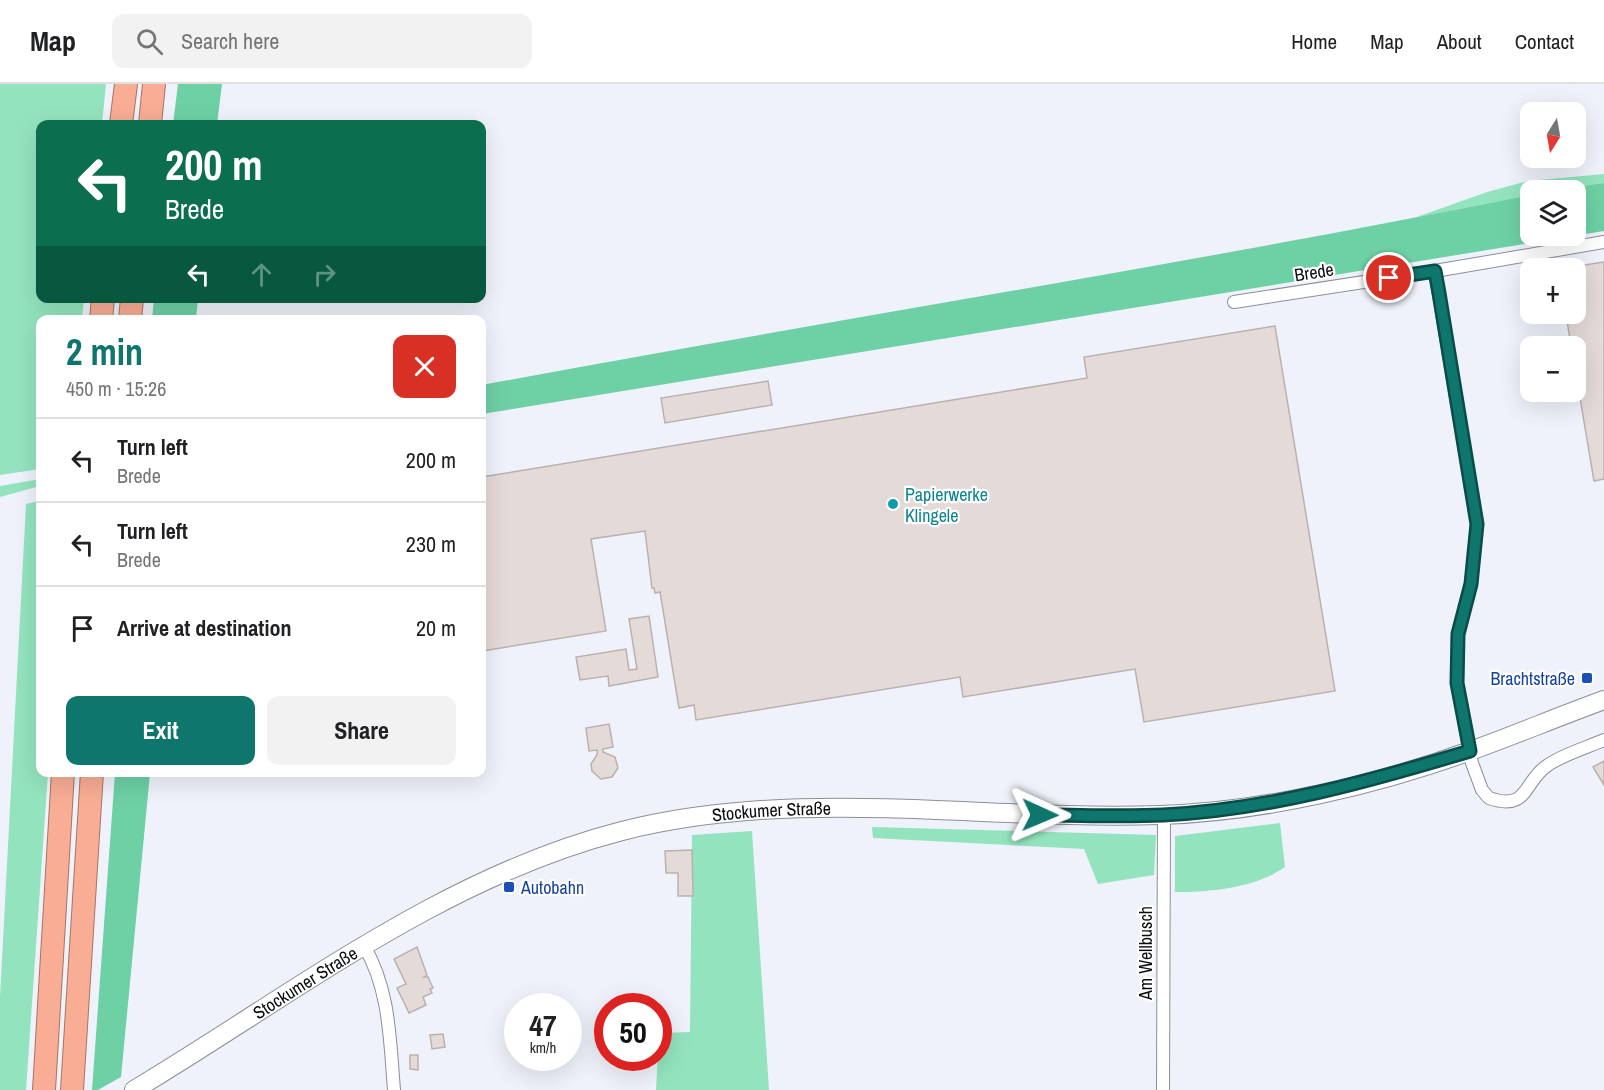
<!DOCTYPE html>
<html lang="en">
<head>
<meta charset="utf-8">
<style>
  body { margin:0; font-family:"Archivo Narrow",sans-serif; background:#f2f2f2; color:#202124; height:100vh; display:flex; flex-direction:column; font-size:22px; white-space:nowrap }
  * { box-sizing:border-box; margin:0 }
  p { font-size:20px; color:#757577 }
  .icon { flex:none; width:33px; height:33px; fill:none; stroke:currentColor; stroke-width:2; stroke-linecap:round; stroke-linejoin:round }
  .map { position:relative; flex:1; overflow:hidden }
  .panel { position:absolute; left:36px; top:231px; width:450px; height:462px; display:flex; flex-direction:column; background:#fff; border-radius:12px; box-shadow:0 6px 24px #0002 }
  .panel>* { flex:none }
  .banner { position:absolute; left:36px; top:36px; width:450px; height:183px; border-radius:12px; box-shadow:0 6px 24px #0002; background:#0b6e4f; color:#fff; overflow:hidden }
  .needle { width:39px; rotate:191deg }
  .fabs { position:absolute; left:1520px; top:18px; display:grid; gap:12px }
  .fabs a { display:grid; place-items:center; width:66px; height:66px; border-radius:12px; background:#fff; box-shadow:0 6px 24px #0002; font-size:30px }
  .speed { position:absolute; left:504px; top:909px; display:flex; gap:12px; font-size:30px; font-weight:700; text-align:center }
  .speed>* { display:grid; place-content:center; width:78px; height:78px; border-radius:50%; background:#fff; box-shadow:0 6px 24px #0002; line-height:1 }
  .speed small { font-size:15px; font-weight:400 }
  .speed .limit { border:9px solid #d22; background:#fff; color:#111 }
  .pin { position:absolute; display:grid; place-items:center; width:51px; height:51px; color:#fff; margin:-26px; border:3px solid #fff; border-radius:50%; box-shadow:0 2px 6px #0007 }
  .me { position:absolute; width:66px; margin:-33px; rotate:91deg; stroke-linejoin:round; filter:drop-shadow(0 0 4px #0008) }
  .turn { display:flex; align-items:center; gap:21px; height:126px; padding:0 30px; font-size:27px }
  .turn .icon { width:78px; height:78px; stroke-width:2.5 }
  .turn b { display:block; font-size:42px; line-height:51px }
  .lanes { display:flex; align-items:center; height:57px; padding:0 30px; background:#0003; justify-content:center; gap:30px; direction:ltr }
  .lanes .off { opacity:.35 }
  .round { display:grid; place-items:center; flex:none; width:63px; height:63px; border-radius:12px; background:#f2f2f2 }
  .overview { display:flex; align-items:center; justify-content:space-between; height:102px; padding:0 30px }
  h1 { font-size:36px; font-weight:800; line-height:45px; color:#0f766e }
  .button { display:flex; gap:12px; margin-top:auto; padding:12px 30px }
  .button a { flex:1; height:69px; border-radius:12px; background:#0f766e; color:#fff; font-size:24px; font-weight:800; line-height:69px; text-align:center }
  .button a+a { background:#f2f2f2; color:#202124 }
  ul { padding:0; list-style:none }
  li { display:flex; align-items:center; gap:18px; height:84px; padding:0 30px; border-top:2px solid #e0e0e0 }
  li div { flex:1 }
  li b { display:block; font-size:22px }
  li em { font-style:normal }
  header { display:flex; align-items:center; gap:36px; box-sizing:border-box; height:84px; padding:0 30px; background:#fff; border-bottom:2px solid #e0e0e0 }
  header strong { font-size:28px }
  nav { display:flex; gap:33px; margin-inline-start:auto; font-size:21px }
  .search { width:420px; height:54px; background:#f2f2f2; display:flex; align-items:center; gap:15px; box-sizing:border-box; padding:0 21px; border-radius:12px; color:#757577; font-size:22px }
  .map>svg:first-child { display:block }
  .green { fill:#93e4be }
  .forest { fill:#6ed0a5 }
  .building { fill:#e4dad8; stroke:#bab1af; stroke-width:1.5 }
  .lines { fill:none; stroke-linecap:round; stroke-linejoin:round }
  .minor-casing { stroke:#8c8f96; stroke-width:14 }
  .secondary-casing { stroke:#8c8f96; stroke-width:20 }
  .motorway-casing { stroke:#a57565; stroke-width:24 }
  .minor { stroke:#fff; stroke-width:12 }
  .secondary { stroke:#fff; stroke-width:18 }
  .motorway { stroke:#f8ad94; stroke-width:22 }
  .route-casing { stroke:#0a4d48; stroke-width:15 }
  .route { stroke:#0f766e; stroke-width:10 }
  .culture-dot { fill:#0f9aa8; stroke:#fff; stroke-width:2 }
  .transit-dot { fill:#1a4fb4; stroke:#fff; stroke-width:2 }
  .labels { text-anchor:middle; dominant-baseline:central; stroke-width:4.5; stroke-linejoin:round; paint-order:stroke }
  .street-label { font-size:18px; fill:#0b0c0f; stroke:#fff }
  .culture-label { font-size:18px; fill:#0d838f; stroke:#fff; text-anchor:start }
  .transit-label { font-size:18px; fill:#164399; stroke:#fff; text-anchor:end }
</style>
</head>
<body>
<header>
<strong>Map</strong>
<div class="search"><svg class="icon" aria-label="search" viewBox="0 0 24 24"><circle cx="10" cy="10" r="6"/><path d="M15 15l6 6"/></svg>Search here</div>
<nav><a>Home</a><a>Map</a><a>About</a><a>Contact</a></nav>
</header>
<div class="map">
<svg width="1604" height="1006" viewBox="0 0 1604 1006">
  <rect width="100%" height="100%" fill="#eff2fa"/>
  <g class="green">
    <path d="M0,0H106L102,40H40V214L84,215L82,235L40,236V385L0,391Z"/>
    <path d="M1604,90V99L1552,106H1530V111L1414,134L1487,108L1528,97Z"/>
    <path d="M40,395V402L0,413V402Z"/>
    <path d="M40,417V688L48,689L26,1006H0V913L26,420Z"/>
    <path d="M1280,739L1285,783C1255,804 1211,808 1175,808V752Z"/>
    <path d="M872,743L1156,751L1154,791L1098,800L1084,765L873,754Z"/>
    <path d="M752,747L769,1006H656L659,949L690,948L692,751Z"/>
  </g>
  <g class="forest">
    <path d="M178,0H222L217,40H173Z"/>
    <path d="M1604,99V147L482,330V301C831,236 1182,181 1530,111V152H1575V106H1552Z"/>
    <path d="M154,215H198L196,235H152Z"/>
    <path d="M115,689H150L121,993L98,1006H92Z"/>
  </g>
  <g class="building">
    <path d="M1604,178V395L1594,397L1575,284V262H1571L1566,230H1575V184H1565Z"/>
    <path d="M1275,242L1335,607L1144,638L1135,585L963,613L960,593L696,636L694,621L679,624L660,508L655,509L654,504H652L645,447L591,455L606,547L482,567V393L1087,294L1084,273Z"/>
    <path d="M768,297L772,321L665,339L661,314Z"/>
    <path d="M649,532L658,593L609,602L608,592L580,596L576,573L626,565L629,586L637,585L629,535Z"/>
    <path d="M609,640L613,663L603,665V668L615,673L618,684L612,693L601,695L592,687L591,680L597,671V666L589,667L586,644Z"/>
    <path d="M1604,677V701L1593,683Z"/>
    <path d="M692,766L693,812H678V789H666L665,767Z"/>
    <path d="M417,863L427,891L424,893H428L433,904L430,905L432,909L423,913L426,921L409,929L397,904L406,900L394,875Z"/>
    <path d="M443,950L445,963L432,965L430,951Z"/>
    <path d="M410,971H418V986L410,985Z"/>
  </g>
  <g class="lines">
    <defs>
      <g id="minor">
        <path d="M1604,158L1435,187L1477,440L1471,500L1458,550L1457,599L1472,679L1482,706L1489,714C1529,728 1523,697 1548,681C1564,670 1586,664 1604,656"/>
        <path d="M1234,218L1435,187"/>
        <path d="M364,862C390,905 390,958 394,1006"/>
        <path d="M1163,1006L1164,731"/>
      </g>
      <g id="secondary">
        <path id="s1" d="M134,1006C291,912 442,793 622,747C800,702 980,737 1160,731C1262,728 1377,701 1473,666C1517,650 1560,632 1604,616"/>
      </g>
      <g id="motorway">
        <path d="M121,40L126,0"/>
        <path d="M150,40L154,0"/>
        <path d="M101,236L103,214"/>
        <path d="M130,236L132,214"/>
        <path d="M44,1006L63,688"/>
        <path d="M72,1006L92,688"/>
      </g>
    </defs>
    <use href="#minor" class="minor-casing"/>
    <use href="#secondary" class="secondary-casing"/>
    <use href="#motorway" class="motorway-casing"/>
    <use href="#minor" class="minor"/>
    <use href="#secondary" class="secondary"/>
    <use href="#motorway" class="motorway"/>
  </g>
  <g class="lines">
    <defs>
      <path id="route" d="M1040,731C1081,731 1122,733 1163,731C1268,726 1370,697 1470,667L1457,599L1458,550L1471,500L1477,440L1439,209L1435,187L1389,194"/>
    </defs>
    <use href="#route" class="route-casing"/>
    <use href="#route" class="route"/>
  </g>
  <circle class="culture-dot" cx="893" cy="420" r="6"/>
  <g class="transit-dot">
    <rect x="1581" y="588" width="12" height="12" rx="3"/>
    <rect x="503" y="797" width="12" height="12" rx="3"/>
  </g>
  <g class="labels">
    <g class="street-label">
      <text transform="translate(1314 188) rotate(-9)">Brede</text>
      <text stroke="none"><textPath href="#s1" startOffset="706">Stockumer Straße</textPath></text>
      <text transform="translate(1145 869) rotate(-90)">Am Wellbusch</text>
      <text stroke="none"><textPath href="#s1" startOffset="202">Stockumer Straße</textPath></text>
    </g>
    <g class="culture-label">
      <text x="905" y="410">Papierwerke<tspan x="905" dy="21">Klingele</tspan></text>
    </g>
    <g class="transit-label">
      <text x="1575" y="594">Brachtstraße</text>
      <text x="521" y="803" text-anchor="start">Autobahn</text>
    </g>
  </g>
</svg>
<div class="fabs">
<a><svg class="needle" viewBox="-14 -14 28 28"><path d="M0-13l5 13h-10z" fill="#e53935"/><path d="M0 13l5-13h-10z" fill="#757577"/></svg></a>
<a><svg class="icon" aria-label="layers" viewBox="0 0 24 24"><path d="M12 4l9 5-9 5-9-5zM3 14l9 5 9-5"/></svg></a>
<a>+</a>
<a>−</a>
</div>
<div class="speed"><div>47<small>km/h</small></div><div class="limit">50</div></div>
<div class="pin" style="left:1389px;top:194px;background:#d93025"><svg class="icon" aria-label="arrive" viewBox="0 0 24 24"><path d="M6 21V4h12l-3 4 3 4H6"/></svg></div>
<svg class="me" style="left:1040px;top:731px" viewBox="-20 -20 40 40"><path d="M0-17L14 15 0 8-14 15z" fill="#0f766e" stroke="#fff" stroke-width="4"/></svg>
<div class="banner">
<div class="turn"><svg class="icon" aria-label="left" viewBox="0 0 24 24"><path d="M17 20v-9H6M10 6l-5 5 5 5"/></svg><div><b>200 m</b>Brede</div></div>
<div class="lanes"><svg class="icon" aria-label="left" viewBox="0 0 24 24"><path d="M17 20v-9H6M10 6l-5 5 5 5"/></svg><svg class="icon off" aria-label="ahead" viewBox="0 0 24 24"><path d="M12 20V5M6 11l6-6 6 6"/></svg><svg class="icon off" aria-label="right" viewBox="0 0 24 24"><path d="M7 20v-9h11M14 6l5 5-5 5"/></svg></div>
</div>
<section class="panel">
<div class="overview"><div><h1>2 min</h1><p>450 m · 15:26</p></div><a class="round" style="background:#d93025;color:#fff"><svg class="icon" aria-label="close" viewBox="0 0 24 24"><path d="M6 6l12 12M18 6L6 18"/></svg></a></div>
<ul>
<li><svg class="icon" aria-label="left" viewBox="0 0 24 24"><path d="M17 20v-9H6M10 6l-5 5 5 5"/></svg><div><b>Turn left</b><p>Brede</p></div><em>200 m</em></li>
<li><svg class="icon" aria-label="left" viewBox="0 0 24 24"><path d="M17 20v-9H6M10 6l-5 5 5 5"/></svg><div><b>Turn left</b><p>Brede</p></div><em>230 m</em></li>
<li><svg class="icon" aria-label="arrive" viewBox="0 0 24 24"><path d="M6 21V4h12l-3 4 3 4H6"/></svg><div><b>Arrive at destination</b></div><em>20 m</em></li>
</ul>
<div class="button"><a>Exit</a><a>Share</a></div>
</section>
</div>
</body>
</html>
